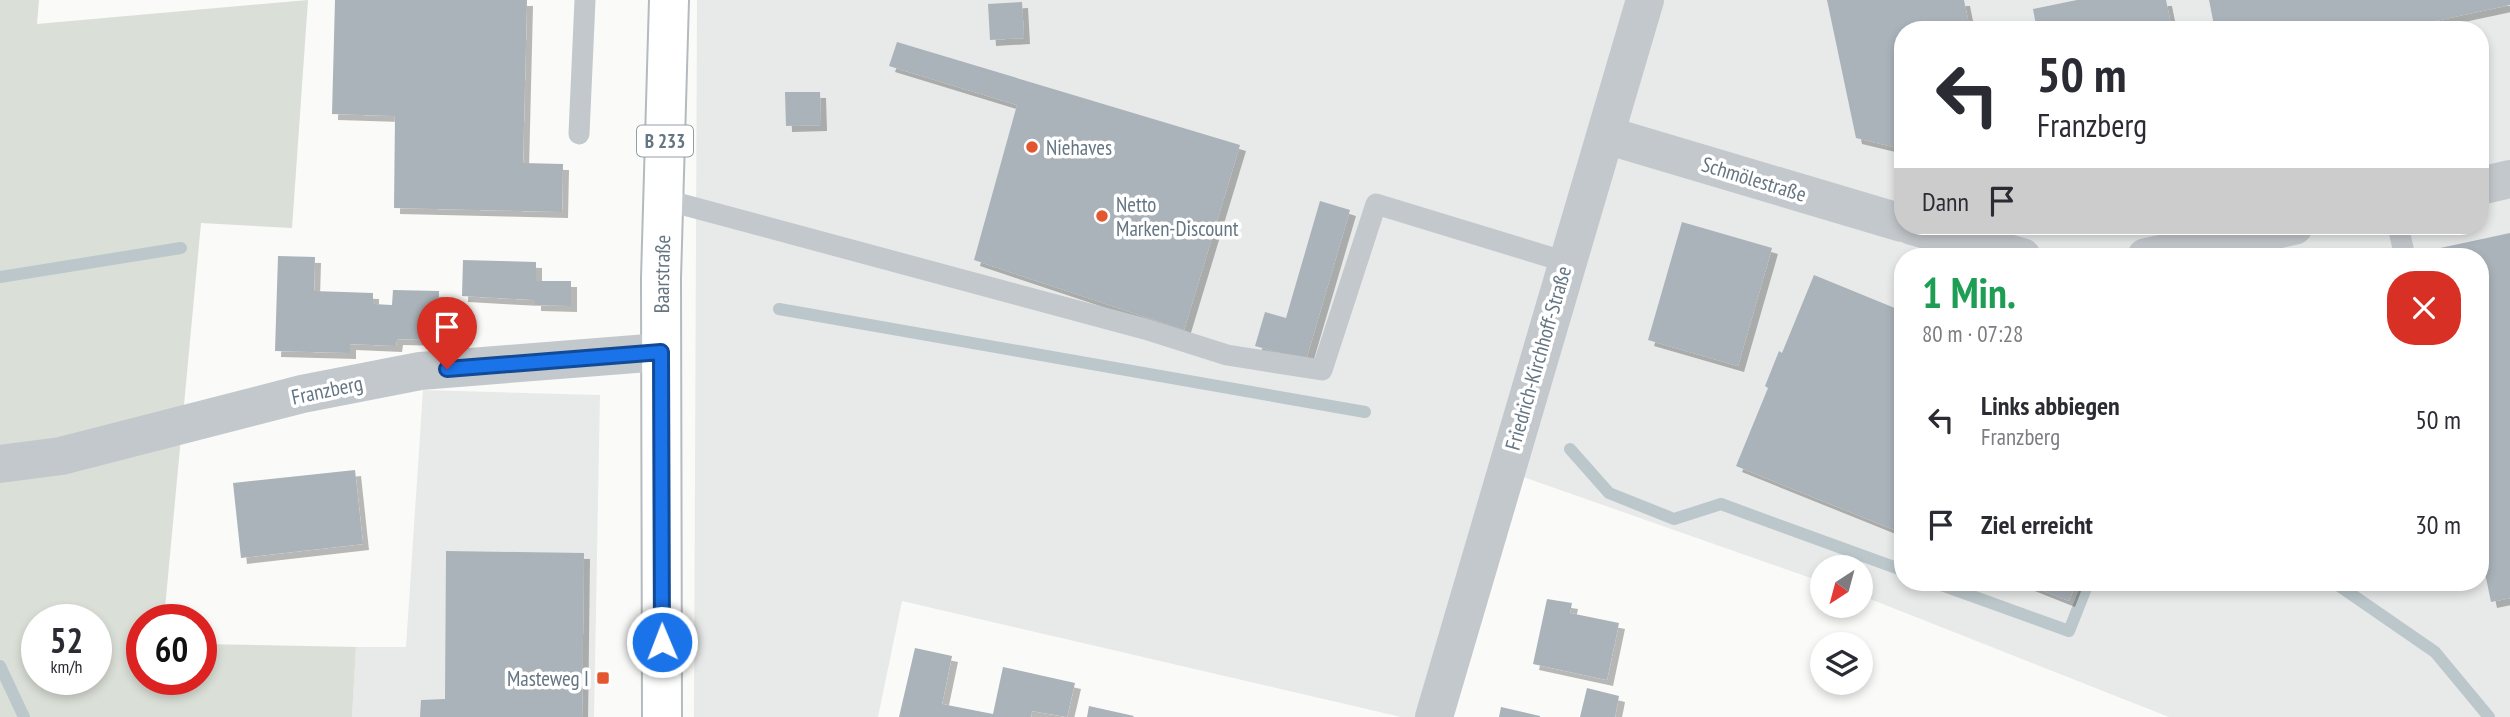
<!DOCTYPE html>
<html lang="de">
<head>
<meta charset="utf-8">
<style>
  body { margin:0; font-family:"PT Sans Narrow",sans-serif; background:#f2f2f3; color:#2b2b33; height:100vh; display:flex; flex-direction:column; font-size:26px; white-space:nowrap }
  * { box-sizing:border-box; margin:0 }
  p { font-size:23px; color:#7c7c81 }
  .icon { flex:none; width:38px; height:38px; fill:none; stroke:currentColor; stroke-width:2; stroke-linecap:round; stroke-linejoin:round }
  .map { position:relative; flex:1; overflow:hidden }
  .panel { position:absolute; left:1894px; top:248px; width:595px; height:343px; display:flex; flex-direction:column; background:#fff; border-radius:28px; box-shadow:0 4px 10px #0003 }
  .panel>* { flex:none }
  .top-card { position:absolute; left:1894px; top:21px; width:595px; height:214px; border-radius:28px; box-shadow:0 4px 10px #0003; background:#fff; color:#2b2b33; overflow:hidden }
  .needle { width:46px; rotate:216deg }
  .buttons { position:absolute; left:1810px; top:555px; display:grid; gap:14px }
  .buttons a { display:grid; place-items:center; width:63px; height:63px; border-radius:50%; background:#fff; box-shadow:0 4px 10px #0003; font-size:35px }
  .speed { position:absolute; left:21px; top:604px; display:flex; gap:14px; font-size:35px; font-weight:700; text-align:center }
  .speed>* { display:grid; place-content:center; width:91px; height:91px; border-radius:50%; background:#fff; box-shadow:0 4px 10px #0003; line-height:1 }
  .speed small { font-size:18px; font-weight:400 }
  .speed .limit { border:10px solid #d22; background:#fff; color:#111 }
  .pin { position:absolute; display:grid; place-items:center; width:60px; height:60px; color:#fff; margin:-72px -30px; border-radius:50% 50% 50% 0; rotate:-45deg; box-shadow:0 0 7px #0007 }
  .pin .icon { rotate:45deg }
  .me { position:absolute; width:77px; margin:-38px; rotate:359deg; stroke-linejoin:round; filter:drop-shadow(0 0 5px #0008) }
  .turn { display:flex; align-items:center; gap:24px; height:147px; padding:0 28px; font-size:32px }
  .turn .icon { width:91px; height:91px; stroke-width:2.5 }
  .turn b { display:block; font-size:49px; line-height:60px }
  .then { display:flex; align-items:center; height:66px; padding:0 28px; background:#0003; gap:14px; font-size:26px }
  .round { display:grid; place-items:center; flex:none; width:74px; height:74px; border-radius:28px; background:#f2f2f3 }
  .head { display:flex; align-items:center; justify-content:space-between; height:119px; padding:0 28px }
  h1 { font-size:42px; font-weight:700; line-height:52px; color:#1e9e55 }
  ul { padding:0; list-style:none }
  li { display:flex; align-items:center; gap:21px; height:105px; padding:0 28px }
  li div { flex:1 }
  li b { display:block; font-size:26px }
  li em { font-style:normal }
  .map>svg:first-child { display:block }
  .built { fill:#e8e9e9; fill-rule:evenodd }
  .green { fill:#dadfd7; fill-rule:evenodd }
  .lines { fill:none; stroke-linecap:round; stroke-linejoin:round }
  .stream { stroke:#bbc7cb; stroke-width:12 }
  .building { fill:#aab3b9; filter:url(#shadow) }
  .primary-casing { stroke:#b5babe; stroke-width:42 }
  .service { stroke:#c3c8cc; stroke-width:21 }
  .minor { stroke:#c3c8cc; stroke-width:38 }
  .primary { stroke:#fff; stroke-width:38 }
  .route-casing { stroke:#114b97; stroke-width:18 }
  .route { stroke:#1a73e8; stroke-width:12 }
  .poi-dot { fill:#e4572e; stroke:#fff; stroke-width:2.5 }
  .labels { text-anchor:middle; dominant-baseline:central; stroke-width:7; stroke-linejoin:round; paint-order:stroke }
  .shield { fill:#fff; stroke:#939fa8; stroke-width:2 }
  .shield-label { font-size:19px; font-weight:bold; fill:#657683 }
  .poi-label { font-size:21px; fill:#657683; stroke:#fff; text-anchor:start }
  .street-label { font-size:21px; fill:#657683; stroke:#fff }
</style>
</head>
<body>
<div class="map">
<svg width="2510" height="717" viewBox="0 0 2510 717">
  <defs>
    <filter id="shadow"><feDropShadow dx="6" dy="6" stdDeviation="0" flood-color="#0004"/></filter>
  </defs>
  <rect width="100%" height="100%" fill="#fafaf8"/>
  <g class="built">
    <path d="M697,0H2510V717H2169L1860,595V567H1822V582L1492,466L1423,717H1401L902,601L878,717H694ZM1902,30H2480V226H1902ZM1902,257H2480V583H1902Z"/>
    <path d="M423,390L600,395L594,717H352L356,647H406Z"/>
  </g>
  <path class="green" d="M0,0H39L37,24L308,0L292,228L201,223L164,619L142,620V679H201V644L356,647L352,717H0ZM37,620H96V679H37Z"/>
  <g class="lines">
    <g class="stream">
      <path d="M0,277L181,248"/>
      <path d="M779,309L1365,412"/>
      <path d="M1570,449L1609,493L1674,519L1721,504L1902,570"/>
      <path d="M1936,583L2069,631L2088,583"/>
      <path d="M2335,583L2435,652L2489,717"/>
      <path d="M0,666L24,717"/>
    </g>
  </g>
  <g class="building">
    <path d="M335,0H527L523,163L563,164L562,212L394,208L395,116L332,114Z"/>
    <path d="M1827,0H1964L1970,30H1902V149L1856,138Z"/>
    <path d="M2077,0H2166L2172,30H2037L2033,9Z"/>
    <path d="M2209,0H2510V5L2393,30H2215Z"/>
    <path d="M1022,2L1024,38L990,40L988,4Z"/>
    <path d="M897,42L1240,145L1184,330L974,260L1017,105L889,66Z"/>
    <path d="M785,92H820L821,125L786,126Z"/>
    <path d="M1320,201L1350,210L1306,360L1255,346L1265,312L1286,318Z"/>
    <path d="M1682,222L1772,248L1738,366L1648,340Z"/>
    <path d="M2510,233V598L2491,602L2480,549V257H2418L2417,253Z"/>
    <path d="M278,256L315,257L314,291L373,293V304L392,305L393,290L439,291L438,340L397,339L396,346L350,344V353L275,351Z"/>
    <path d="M463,260L536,262V281H571V306L535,305V300L462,296Z"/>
    <path d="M1814,275L1902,311V533L1736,466L1768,388L1765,386L1779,351L1782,353Z"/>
    <path d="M355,470L363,544L241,558L233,483Z"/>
    <path d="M446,551L584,553L582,717H420L421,700L445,699Z"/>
    <path d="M2024,583H2076L2069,601Z"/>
    <path d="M1547,599L1572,603L1570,613L1619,623L1607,680L1533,664Z"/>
    <path d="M915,648L952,656L942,704L993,714L1003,667L1075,683L1067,717L1032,711L1031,717H899Z"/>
    <path d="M1587,688L1619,696L1615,717H1580Z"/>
    <path d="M1089,706L1134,716L1133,717H1087Z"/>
    <path d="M1501,707L1540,716V717H1499Z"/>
  </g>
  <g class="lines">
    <defs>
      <g id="primary">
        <path id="s1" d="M662,717L661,278L669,0"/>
      </g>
    </defs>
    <use href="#primary" class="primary-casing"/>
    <g class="service">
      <path d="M579,134L585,0"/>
      <path d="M662,199L1145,329L1227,355L1322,370L1376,204L1566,262"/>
      <path d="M2398,226L2405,257"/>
    </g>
    <g class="minor">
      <path d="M1606,135L1902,223"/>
      <path d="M2480,186L2510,179"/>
      <path d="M1912,226L2022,257"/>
      <path d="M2146,257L2294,226"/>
      <path d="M0,464L61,456L302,394L420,371L661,352"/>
      <path d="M1434,717L1645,0"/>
    </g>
    <use href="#primary" class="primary"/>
  </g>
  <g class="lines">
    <defs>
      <path id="route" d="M447,369L661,352L662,642"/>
    </defs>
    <use href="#route" class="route-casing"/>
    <use href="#route" class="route"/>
  </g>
  <g class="poi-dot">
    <circle cx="1032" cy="147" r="7"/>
    <circle cx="1102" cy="216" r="7"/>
    <rect x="596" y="671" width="14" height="14" rx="3.5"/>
  </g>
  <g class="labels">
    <rect class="shield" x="637" y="125.5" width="56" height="31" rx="5"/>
    <g class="shield-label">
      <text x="665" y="141">B 233</text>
    </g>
    <g class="poi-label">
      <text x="1046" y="147">Niehaves</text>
      <text x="1116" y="204">Netto<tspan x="1116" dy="24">Marken-Discount</tspan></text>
      <text x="589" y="678" text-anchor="end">Masteweg I</text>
    </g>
    <g class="street-label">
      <text transform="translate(1754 179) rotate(17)">Schmölestraße</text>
      <text stroke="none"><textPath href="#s1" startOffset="443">Baarstraße</textPath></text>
      <text transform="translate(1538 358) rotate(-74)">Friedrich-Kirchhoff-Straße</text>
      <text transform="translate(327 390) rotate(-12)">Franzberg</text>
    </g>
  </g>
</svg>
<div class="buttons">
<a><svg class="needle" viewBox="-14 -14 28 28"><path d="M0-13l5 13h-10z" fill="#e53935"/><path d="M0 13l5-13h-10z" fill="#7c7c81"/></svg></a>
<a><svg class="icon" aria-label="layers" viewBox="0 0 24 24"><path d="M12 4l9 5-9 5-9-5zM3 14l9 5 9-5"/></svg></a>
</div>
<div class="speed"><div>52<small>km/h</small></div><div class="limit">60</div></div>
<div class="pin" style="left:447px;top:369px;background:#d93025"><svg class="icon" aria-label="arrive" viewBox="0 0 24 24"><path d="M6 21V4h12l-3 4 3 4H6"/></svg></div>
<svg class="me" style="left:662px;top:642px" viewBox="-20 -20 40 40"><circle r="17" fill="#1a73e8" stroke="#fff" stroke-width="3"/><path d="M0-11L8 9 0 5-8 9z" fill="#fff"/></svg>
<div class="top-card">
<div class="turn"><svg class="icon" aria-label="left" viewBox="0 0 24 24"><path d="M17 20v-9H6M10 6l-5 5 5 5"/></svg><div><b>50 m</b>Franzberg</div></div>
<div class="then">Dann<svg class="icon" aria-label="arrive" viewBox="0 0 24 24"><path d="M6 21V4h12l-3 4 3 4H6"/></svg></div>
</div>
<section class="panel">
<div class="head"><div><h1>1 Min.</h1><p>80 m · 07:28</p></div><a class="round" style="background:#d93025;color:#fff"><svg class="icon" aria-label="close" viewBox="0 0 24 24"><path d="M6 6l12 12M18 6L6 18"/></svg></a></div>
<ul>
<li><svg class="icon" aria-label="left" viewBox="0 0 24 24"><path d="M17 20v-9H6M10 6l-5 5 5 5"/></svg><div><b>Links abbiegen</b><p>Franzberg</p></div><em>50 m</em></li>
<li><svg class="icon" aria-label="arrive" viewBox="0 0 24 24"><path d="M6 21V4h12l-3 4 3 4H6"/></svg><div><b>Ziel erreicht</b></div><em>30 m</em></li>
</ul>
</section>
</div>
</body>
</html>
